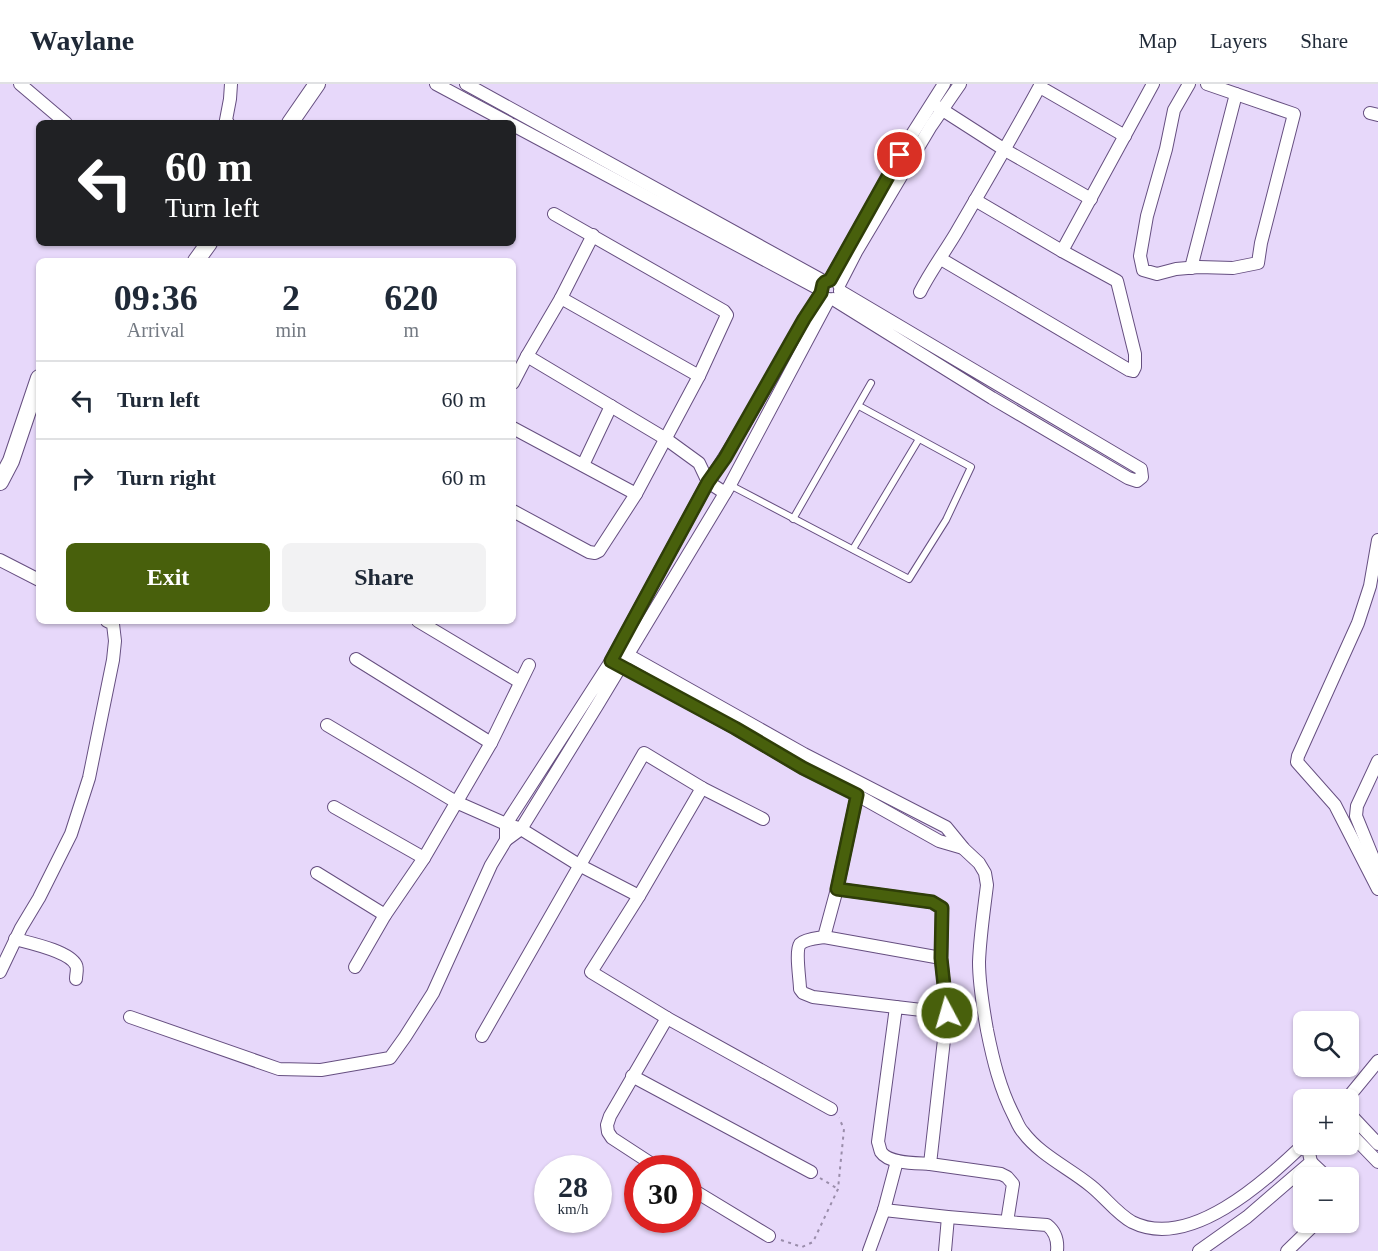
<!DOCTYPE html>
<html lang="en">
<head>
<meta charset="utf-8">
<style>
  body { margin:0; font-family:Georgia,serif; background:#f2f2f3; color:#1f2937; height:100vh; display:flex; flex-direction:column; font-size:22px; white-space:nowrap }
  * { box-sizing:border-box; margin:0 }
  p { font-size:20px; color:#747a83 }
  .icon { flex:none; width:33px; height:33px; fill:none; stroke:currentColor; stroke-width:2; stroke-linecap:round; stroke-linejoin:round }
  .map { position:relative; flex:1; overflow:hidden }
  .drawer { position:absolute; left:36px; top:174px; width:480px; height:366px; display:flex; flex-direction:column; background:#fff; border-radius:9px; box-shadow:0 2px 4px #0004 }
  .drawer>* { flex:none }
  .hud { position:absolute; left:36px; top:36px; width:480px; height:126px; border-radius:9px; box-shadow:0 2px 4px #0004; background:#202124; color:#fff; overflow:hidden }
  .fabs { position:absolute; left:1293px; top:927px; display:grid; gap:12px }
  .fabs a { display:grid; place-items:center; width:66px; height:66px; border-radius:9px; background:#fff; box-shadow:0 2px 4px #0004; font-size:30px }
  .speed { position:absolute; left:534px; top:1071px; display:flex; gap:12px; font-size:30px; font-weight:700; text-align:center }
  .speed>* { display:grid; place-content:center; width:78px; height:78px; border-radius:50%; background:#fff; box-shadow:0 2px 4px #0004; line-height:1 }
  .speed small { font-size:15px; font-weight:400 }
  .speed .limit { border:9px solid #d22; background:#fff; color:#111 }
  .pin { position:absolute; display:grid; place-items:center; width:51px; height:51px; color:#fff; margin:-26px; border:3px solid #fff; border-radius:50%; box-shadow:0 2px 6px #0007 }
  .me { position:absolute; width:66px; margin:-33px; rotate:354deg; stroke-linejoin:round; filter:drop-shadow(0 0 4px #0008) }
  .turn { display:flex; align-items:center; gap:21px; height:126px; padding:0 30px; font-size:27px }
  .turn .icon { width:78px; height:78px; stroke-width:2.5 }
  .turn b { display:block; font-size:42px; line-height:51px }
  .eta { display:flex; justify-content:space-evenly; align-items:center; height:102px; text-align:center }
  .eta b { font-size:36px; font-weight:600; line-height:42px }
  .action { display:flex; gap:12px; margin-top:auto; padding:12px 30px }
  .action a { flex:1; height:69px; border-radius:9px; background:#48600c; color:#fff; font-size:24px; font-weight:600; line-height:69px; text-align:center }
  .action a+a { background:#f2f2f3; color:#1f2937 }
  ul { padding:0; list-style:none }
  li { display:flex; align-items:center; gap:18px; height:78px; padding:0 30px; border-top:2px solid #e0e1e3 }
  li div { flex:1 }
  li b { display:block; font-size:22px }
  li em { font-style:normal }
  header { display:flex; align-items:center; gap:36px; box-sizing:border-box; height:84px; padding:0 30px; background:#fff; border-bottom:2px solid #e0e1e3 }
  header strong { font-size:28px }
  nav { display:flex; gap:33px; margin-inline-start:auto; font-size:21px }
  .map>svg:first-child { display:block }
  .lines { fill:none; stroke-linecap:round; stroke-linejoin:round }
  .service-casing { stroke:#664f80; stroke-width:8 }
  .minor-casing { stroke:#664f80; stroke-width:14 }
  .secondary-casing { stroke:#664f80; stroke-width:18 }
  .path { stroke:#9a8daa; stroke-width:2; stroke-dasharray:3 4.5; stroke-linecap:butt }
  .service { stroke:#fff; stroke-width:6 }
  .minor { stroke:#fff; stroke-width:12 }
  .secondary { stroke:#fff; stroke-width:16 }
  .route-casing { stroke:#2f3e08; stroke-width:15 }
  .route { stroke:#48600c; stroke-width:10 }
</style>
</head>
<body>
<header>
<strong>Waylane</strong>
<nav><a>Map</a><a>Layers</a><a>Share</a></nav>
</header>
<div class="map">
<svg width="1378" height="1167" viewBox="0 0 1378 1167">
  <rect width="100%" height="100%" fill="#e7d8fa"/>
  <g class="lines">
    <defs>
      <g id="service">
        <path d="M730,401L909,495L946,436L971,383L859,322"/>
        <path d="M793,435L871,299"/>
        <path d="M853,465L919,355"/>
      </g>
      <g id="minor">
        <path d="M20,0L66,39"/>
        <path d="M436,0L509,39"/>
        <path d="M466,0L825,198"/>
        <path d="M1189,0L1174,26L1166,65L1147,132L1140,172L1143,186L1157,190L1176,185L1199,183L1233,184L1258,179L1261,159L1294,30L1207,0"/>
        <path d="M1040,3L1125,52"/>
        <path d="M938,23L1005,66L1091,115"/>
        <path d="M1370,29L1378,31"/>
        <path d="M228,39L226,36L230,15L231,0"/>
        <path d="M513,41L821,206"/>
        <path d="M554,130L724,227L727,231L699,292L561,214L527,272L666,355L699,379L708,398L725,409"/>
        <path d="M1062,167L1153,0"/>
        <path d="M941,175L1129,286L1133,287L1135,283V270L1117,197L1062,167L975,116"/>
        <path d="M1191,184L1236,10"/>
        <path d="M830,196L911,52L944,0"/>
        <path d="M839,201L856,168L931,42L960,0"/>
        <path d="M920,208C930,188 944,169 956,149C985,99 1014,50 1041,0"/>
        <path d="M821,209C781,271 750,338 708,398L611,577L506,740V756L521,745L598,620L730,401L829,215"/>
        <path d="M561,214L593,151"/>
        <path d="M833,215L992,314L1128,394L1137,397L1142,393L1141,385L840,207"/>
        <path d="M513,299L527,272"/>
        <path d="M513,344L636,410"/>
        <path d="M583,381L611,322"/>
        <path d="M513,427L589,468L595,469L599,467L636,410L699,292"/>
        <path d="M1378,456L1370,502L1358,539L1298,672L1297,678L1335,721L1378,805"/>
        <path d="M0,476L39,496"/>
        <path d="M418,537L520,598"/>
        <path d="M621,567L804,670L946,743L964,765L979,779L985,789L987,801C984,826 980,852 979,878C979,901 983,923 987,946C993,976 1000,1005 1014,1032C1017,1038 1019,1044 1023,1048C1040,1071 1069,1084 1091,1102C1105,1113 1116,1129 1132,1138C1190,1167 1265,1097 1304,1060"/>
        <path d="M356,575L491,659"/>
        <path d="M616,579L735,644L803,684L857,711L939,757L963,764"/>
        <path d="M327,641L456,718L506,740L521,745L579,781L639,812"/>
        <path d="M1378,677L1357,722L1356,732L1378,786"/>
        <path d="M702,704L639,812L591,888L667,934L831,1025"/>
        <path d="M857,711L837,805L932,818L942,824L941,874L947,929L930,1080L1001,1090L1007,1093L1013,1100L1007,1138L1047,1141C1056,1148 1058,1157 1057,1167"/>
        <path d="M334,723L424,774"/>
        <path d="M317,789L385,831L424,774L491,659L529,581"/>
        <path d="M837,805L824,853C818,854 805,855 800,860C795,867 800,896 800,905L803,909L813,913L896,923"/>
        <path d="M824,853L941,874"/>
        <path d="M15,855C30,859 69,867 76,881C78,885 76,890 76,895"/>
        <path d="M355,883L385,831"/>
        <path d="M0,888L21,844L39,814L71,750L89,694L113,576L115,557L113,540L107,537"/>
        <path d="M130,933L279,985L321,986L390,974L405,953L433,909L491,781L506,756"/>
        <path d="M482,952L644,669L702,704L763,735"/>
        <path d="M632,992L811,1088"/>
        <path d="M1346,1016L1378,977"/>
        <path d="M1348,1028L1378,1060"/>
        <path d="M1348,1047L1378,1078"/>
        <path d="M1311,1078L1328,1094"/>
        <path d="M930,1080C917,1079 889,1080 881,1068C880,1066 879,1060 878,1058L896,923L947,929"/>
        <path d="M658,1084L612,1054L608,1048L607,1041L610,1032L667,934"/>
        <path d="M688,1103L769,1152"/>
        <path d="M884,1126L948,1133L1007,1138"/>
        <path d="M869,1167L884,1126L897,1077"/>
        <path d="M945,1167L948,1133"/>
        <path d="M1199,1167L1247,1133L1311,1078L1307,1060"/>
        <path d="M1287,1167L1317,1138"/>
      </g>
      <g id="secondary">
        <path d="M290,39L317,0"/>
        <path d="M196,177L209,159"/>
        <path d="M0,398L11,377L39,294"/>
      </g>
    </defs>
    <use href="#service" class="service-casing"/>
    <use href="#minor" class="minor-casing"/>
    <use href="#secondary" class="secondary-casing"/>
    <g class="path">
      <path d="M820,1094L838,1105"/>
      <path d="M781,1156L802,1163L813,1158L838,1105L844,1045L839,1034"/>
    </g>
    <use href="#service" class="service"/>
    <use href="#minor" class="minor"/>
    <use href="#secondary" class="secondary"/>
  </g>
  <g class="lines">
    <defs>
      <path id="route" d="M900,71L830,196L825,198L823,200L821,209L804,235L725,374L708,398L611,577L735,644L803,684L857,711L837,805L932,818L942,824L941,874L947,929"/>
    </defs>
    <use href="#route" class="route-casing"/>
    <use href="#route" class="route"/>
  </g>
</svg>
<div class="fabs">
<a><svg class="icon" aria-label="search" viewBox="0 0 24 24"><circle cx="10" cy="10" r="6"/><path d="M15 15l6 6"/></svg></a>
<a>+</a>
<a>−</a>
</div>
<div class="speed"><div>28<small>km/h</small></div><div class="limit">30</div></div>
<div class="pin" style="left:900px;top:71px;background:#d93025"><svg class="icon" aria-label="arrive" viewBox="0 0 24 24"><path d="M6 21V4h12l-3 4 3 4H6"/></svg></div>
<svg class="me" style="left:947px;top:929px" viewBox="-20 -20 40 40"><circle r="17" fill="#48600c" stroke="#fff" stroke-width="3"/><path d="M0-11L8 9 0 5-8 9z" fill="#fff"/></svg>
<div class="hud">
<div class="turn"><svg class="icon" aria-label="left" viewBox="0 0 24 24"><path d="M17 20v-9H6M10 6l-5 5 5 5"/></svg><div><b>60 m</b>Turn left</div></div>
</div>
<section class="drawer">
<div class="eta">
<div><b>09:36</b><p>Arrival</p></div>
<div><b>2</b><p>min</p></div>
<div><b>620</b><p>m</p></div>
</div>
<ul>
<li><svg class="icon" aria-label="left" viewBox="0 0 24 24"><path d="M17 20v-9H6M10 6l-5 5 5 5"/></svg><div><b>Turn left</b></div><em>60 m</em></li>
<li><svg class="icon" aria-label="right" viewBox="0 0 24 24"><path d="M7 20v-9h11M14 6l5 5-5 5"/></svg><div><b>Turn right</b></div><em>60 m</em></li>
</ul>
<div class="action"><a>Exit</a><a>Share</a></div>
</section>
</div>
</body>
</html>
